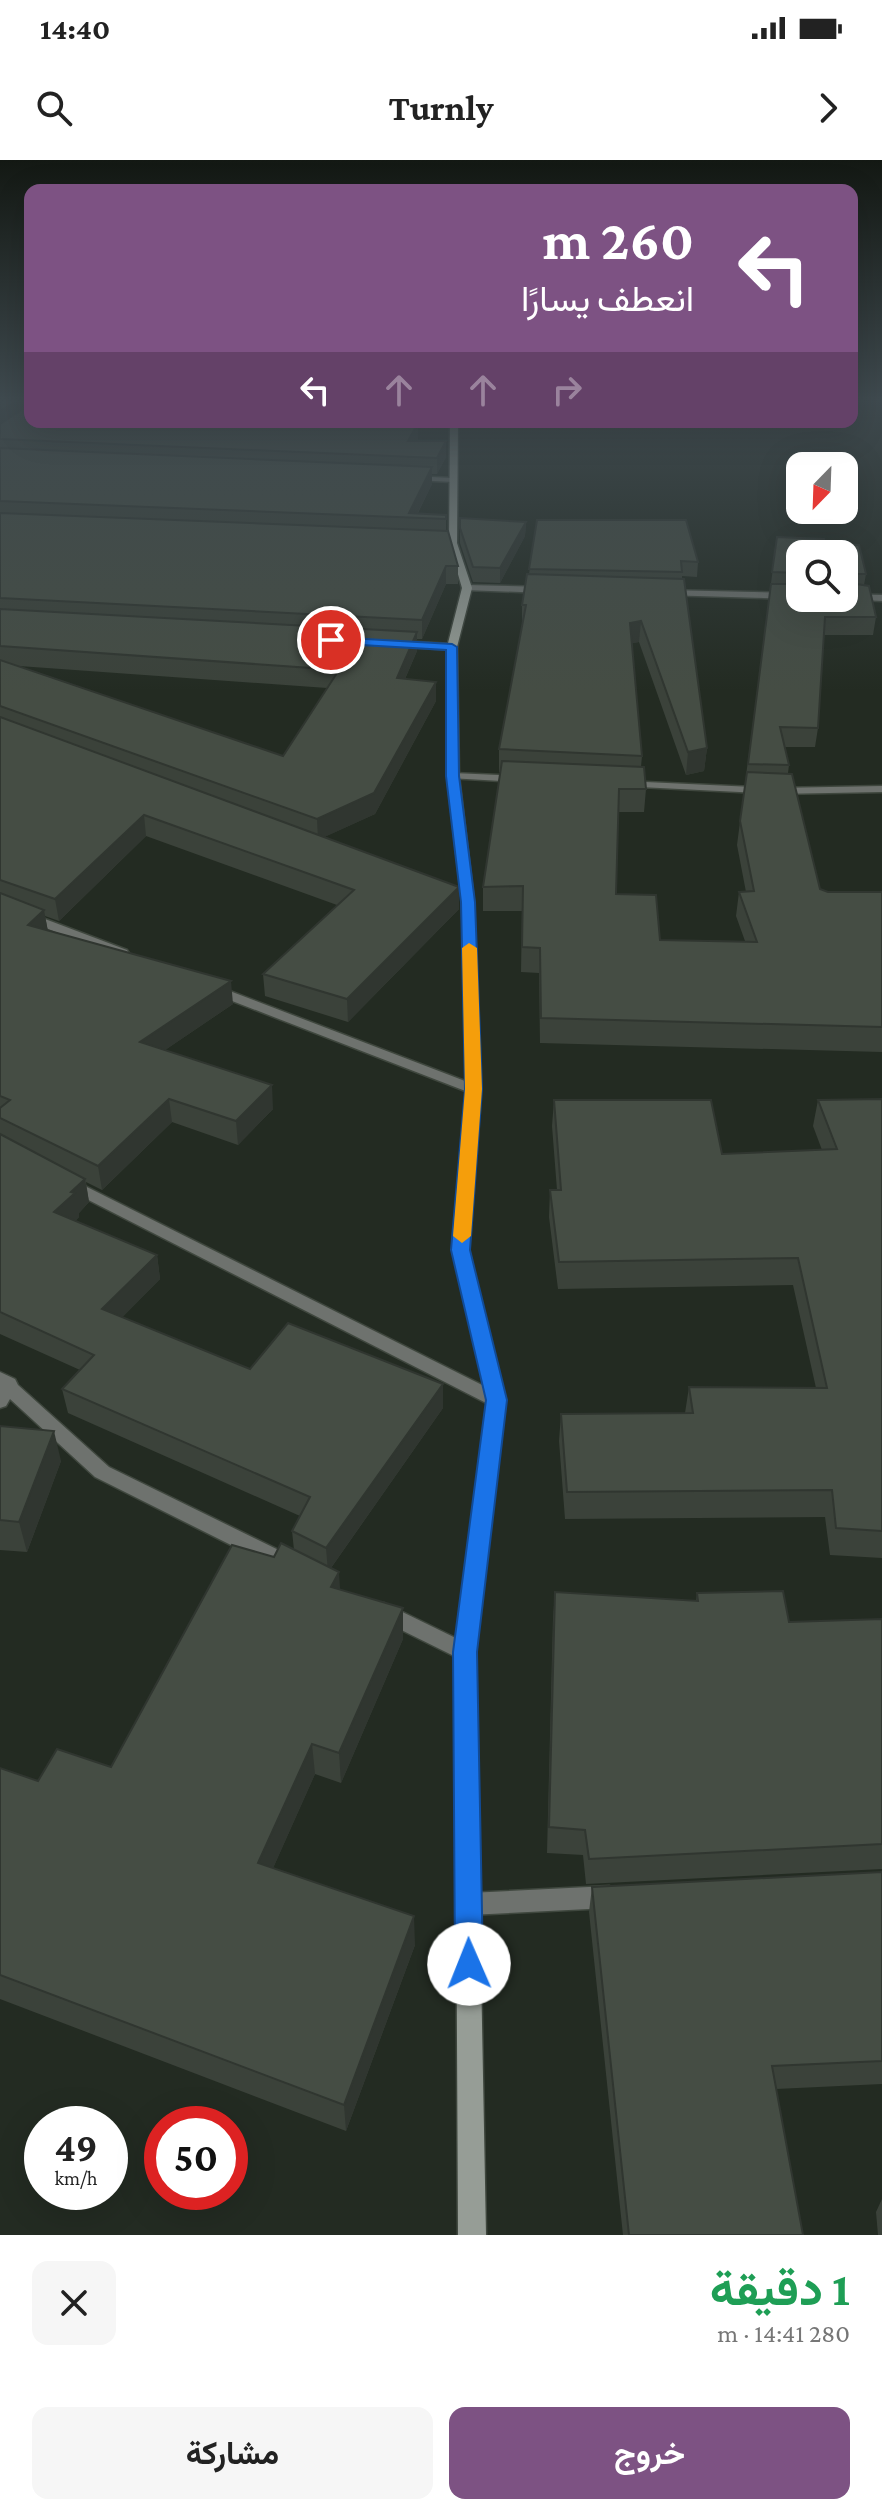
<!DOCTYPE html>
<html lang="ar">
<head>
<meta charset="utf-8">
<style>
  body { margin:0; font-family:"Crimson Pro",Vazirmatn,serif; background:#f6f6f6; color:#222; direction:rtl; height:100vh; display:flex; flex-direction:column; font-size:30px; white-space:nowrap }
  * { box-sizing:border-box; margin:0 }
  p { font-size:26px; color:#767676 }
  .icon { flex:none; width:44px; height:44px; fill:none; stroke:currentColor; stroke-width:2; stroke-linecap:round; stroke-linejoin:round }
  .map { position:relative; height:2075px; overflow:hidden; direction:ltr }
  .drawer { display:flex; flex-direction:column; background:#fff; flex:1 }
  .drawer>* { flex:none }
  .guide { position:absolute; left:24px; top:24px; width:834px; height:244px; border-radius:16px; box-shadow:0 8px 32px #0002; direction:rtl; background:#7d5283; color:#fff; overflow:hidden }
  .needle { width:52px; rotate:203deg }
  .buttons { position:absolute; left:786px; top:292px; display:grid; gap:16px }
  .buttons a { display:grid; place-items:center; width:72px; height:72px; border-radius:16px; background:#fff; box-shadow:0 8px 32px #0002; font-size:40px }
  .speed { position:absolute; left:24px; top:1946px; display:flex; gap:16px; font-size:40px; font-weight:700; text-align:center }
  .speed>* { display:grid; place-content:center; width:104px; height:104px; border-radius:50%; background:#fff; box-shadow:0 8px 32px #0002; line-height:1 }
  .speed small { font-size:20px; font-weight:400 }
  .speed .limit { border:12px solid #d22; background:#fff; color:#111 }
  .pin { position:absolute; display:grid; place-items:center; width:68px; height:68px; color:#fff; margin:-34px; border:4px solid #fff; border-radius:50%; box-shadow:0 2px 8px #0007 }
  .me { position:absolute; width:88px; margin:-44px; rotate:359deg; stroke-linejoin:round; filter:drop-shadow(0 0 6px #0008) }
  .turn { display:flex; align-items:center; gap:28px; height:168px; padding:0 32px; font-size:36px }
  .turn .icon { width:104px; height:104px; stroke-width:2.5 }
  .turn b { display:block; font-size:56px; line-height:68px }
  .lanes { display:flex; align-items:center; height:76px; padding:0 32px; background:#0003; justify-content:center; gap:40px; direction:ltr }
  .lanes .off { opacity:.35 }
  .round { display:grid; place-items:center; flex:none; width:84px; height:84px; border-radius:16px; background:#f6f6f6 }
  .overview { display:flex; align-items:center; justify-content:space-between; height:136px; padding:0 32px }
  h1 { font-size:48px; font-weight:700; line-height:60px; color:#1e9e55 }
  .cta { display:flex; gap:16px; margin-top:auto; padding:16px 32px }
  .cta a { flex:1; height:92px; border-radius:16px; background:#7d5283; color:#fff; font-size:32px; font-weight:700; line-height:92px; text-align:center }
  .cta a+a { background:#f6f6f6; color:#222 }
  .status { display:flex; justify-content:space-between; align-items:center; height:56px; padding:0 40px; background:#fff; direction:ltr }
  .status svg { height:22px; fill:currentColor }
  header { display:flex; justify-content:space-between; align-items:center; height:104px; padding:0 32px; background:#fff; font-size:36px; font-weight:700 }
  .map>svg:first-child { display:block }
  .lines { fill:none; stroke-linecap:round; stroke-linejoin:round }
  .street-casing { stroke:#3f473e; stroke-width:3 }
  .secondary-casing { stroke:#3f473e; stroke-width:3 }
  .street { fill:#6e726e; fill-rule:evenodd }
  .secondary { fill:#969d96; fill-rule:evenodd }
  .wall { fill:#3b423a; fill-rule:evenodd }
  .shaded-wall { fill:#303630 }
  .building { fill:#454d44; stroke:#303630; stroke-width:2 }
  .route { fill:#1a73e8; stroke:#114b97; stroke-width:2 }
  .slow { fill:#f59e0b }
</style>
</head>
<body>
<div class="status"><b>14:40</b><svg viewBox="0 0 49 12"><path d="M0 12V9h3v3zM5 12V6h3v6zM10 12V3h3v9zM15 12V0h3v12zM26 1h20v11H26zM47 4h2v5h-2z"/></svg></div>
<header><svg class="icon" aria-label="forward" viewBox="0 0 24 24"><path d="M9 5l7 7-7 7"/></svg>Turnly<svg class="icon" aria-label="search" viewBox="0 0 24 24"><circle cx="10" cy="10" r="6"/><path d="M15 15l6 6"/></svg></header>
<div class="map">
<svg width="882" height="2075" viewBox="0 0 882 2075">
  <rect width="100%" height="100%" fill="#232b22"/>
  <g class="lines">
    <defs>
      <g id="street">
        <path d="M410,316L453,318L457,320L453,322L413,320Z"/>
        <path d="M467,425L546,427L551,430L546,433L464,430L462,428Z"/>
        <path d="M666,430L800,433V438H803L800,439L663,435L661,433Z"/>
        <path d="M844,434L882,435V441L841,439L844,438Z"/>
        <path d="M397,481L452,484L457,487L452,490L393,486V482Z"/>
        <path d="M453,613L521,616L527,619L521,622L449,618L447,616Z"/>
        <path d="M624,621L777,628L882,626V632L777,634L620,626V622Z"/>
        <path d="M0,742L127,790L129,793L122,797L117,796L0,750Z"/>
        <path d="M214,825L478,926L480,929L473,934L468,932L209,832L207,829L209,826Z"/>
        <path d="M69,1018L502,1235L505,1240L502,1245H490L63,1027L61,1023Z"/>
        <path d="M0,1212L15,1219L18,1225L109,1307L299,1400L302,1406L299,1412L292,1414L285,1412L95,1317L10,1239L6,1246L0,1248Z"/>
        <path d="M384,1443L472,1486L475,1492L472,1498L465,1501L458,1498L377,1458L374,1452L377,1446Z"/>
        <path d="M609,1726L617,1729L621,1737L617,1745L609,1748L469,1755L461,1752L457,1744L461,1736L469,1733Z"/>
      </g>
      <path id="secondary" d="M450,262H458L457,383L472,428L457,487L459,616L474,742L480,929L469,1090L505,1240L475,1492L486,2075H458L455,1492L487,1240L453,1090L466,929L462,742L447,616V487L462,428L449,383Z"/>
    </defs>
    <use href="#street" class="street-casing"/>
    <use href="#secondary" class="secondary-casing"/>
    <use href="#street" class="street"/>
    <use href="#secondary" class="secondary"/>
  </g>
  <g class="wall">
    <path d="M0,241L30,262H417L418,279L417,281H446V297L437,314H432V324L418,353L446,355V371L458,406V424H446L422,479H417V491L405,519L436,522V541L375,654L324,677L459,749L348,862L265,836L263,814L337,745L146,676L59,761L45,756L48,771L233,844L165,890L273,949L238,985L172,962L102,1030L86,1022L89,1042L79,1053V1057L75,1061L157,1095L160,1119L122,1157L250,1209L443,1224V1248L331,1408L340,1430L403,1479L341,1623L315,1614L273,1708L415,1785L346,1971L0,1839V1608L38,1621L111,1607L274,1397L294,1390L292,1371L300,1356L68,1253L62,1229L80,1210L0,1174ZM19,506L327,528L283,596Z"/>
    <path d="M460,358L526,362L525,376L500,423L473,422L460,383Z"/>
    <path d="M537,360L698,402L697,417L682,416V419L707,588L704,611L686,615L639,482L632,483L642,596L641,607L646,629L644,652H618L616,734L660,780L745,781L736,756L739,732H746L737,685L777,377L825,384L866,414L864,425L876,457L873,475H824L818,568L815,587H784L789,605L788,613L820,729L828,732H882V892L540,883L539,813L521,812L522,751H483V727L500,612H499V589L522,466V445L529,414ZM800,394L844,438H800Z"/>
    <path d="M882,939V1398L830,1395L825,1357L565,1359L559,1281L561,1254L685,1253L689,1227L816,1228L793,1125L558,1129L549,1057L550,1030H557L552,966L554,940L722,994L822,990L813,966L818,940Z"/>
    <path d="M0,1266L61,1301L27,1392L0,1390Z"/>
    <path d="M555,1432L696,1441L697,1433L789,1462L882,1459V1709L586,1724L583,1695L547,1693L553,1458Z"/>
    <path d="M882,1712V1924L776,1929L803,2075H623L589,1752L592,1727Z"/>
    <path d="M882,2039V2075H878L876,2052Z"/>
  </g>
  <g class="shaded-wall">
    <path d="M17,241H29L30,249L0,268V251Z"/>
    <path d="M418,263V279L408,298V281Z"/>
    <path d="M446,281V297L437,314V298Z"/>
    <path d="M432,307V324L415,358L409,353Z"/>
    <path d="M526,362L525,376L500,423V408Z"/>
    <path d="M446,406V424L422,479V460Z"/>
    <path d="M641,461L639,482L628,484L630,463Z"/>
    <path d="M417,472V491L397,537V518Z"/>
    <path d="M436,522V541L375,654L318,680L317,659Z"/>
    <path d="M707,588L704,611L686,615L688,592Z"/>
    <path d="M144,655L146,676L59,761L55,739Z"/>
    <path d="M459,727V749L348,862L347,839Z"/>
    <path d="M44,750L48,772L28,765Z"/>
    <path d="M231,821L233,844L143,905L140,882Z"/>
    <path d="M272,925L273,949L238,985L236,961Z"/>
    <path d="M169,939L172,962L102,1030L98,1006Z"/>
    <path d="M85,1019L89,1042L79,1053V1057L59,1076L54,1052L71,1032Z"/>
    <path d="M157,1095L160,1119L107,1173L102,1149Z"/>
    <path d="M443,1224V1248L328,1412L326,1388Z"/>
    <path d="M54,1271L61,1301L27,1392L19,1362Z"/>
    <path d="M339,1412L341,1443L331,1427Z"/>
    <path d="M403,1448V1479L341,1623L339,1593Z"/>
    <path d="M312,1584L315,1614L262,1733L258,1703Z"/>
    <path d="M414,1756L415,1785L346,1971L344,1945Z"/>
  </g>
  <g class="building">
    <path d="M0,241H17L0,251Z"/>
    <path d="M29,241H30V262H407L418,263L408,281H446L437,298L0,279V264L29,245Z"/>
    <path d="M0,288L432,307L409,353L446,355V359L0,341Z"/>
    <path d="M0,353L448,371L458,406H446L422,460L0,438Z"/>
    <path d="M460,358L526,362L500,408L473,407L460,368Z"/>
    <path d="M537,360H686L698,402L681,401L682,412L529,409Z"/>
    <path d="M777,377L824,379L825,384L859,385L866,414H847L844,418V394H800V413L772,412Z"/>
    <path d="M527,414L684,419L707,588L688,592L641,461L630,463L642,596L499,589L526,445H522Z"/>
    <path d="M844,422L869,426L876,457H825L818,568L780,567L789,605L748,604L771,424H800V438H844Z"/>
    <path d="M0,449L417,472L397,518L436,522L374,633L317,659L0,546V500L283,596L339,510L0,486Z"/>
    <path d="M0,557L459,727L347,839L263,814L354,730L144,655L55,739L0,720Z"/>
    <path d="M502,601L644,607L646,629H619L616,734L656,735L660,780L757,782L739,732L754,731L740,661L747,612L792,614L820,729L828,732H882V867L541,858L540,788L522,787L523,726L483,727Z"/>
    <path d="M0,733L44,750L28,765L231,821L140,882L272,925L236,961L169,939L98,1006L0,958V948L10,940L0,936Z"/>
    <path d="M882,939V1371L836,1368L832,1330L567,1332L561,1254L693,1253L689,1227L827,1228L798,1098L559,1102L550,1030H561L554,940H711L722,994L837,989L818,940Z"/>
    <path d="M0,974L85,1019L71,1032L75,1033L54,1052L157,1095L102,1149L250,1209L288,1163L443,1224L326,1388L292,1371L310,1337L62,1229L94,1195L0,1152Z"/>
    <path d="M0,1266L54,1271L19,1362L0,1360Z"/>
    <path d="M281,1383L339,1412L331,1427L403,1448L339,1593L312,1584L258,1703L414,1756L344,1945L0,1815V1608L38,1621L57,1589L111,1607L232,1385L274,1397Z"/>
    <path d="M783,1431L789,1462L882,1459V1684L589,1699L585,1670L549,1667L555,1432L698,1441L697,1433Z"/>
    <path d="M882,1712V1901L772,1906L803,2075H629L592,1727Z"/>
  </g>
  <linearGradient id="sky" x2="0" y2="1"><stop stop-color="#131813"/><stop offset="0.45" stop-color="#3f4a4f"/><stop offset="1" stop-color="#3f4a4f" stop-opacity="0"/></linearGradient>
  <rect width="882" height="531" fill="url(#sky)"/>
  <path class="route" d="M331,477L452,484L457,487L459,616L475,742L482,929L470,1090L507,1240L477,1492L483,1804L479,1814L469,1818L459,1814L455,1804L453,1492L486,1240L451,1090L465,929L461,742L446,616V490L327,483V478Z"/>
  <path class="slow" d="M469,783L477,788L482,929L471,1076L462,1083L453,1076L465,929L462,788Z"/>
</svg>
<div class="buttons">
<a><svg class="needle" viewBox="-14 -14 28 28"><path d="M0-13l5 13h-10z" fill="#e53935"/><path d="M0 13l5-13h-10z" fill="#767676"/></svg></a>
<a><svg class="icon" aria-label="search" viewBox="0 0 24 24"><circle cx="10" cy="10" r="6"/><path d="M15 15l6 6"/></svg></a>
</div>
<div class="speed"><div>49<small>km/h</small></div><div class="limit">50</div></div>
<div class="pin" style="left:331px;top:480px;background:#d93025"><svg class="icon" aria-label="arrive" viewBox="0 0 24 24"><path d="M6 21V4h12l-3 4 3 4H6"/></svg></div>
<svg class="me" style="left:469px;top:1804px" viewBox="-20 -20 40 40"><circle r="19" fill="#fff"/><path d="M0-13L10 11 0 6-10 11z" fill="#1a73e8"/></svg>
<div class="guide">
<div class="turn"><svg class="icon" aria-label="left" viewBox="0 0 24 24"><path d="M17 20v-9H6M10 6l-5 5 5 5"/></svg><div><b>260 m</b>انعطف يسارًا</div></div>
<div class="lanes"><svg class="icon" aria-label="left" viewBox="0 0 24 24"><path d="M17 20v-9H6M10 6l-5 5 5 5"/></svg><svg class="icon off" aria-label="ahead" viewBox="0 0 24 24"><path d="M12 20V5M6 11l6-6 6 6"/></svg><svg class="icon off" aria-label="ahead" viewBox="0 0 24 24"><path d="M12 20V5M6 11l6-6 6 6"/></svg><svg class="icon off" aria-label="right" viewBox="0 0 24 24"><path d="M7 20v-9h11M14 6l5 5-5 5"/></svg></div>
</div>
</div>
<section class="drawer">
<div class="overview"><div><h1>1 دقيقة</h1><p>280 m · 14:41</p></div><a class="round"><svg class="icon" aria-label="close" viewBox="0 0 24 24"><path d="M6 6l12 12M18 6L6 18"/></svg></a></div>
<div class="cta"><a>خروج</a><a>مشاركة</a></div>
</section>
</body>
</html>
